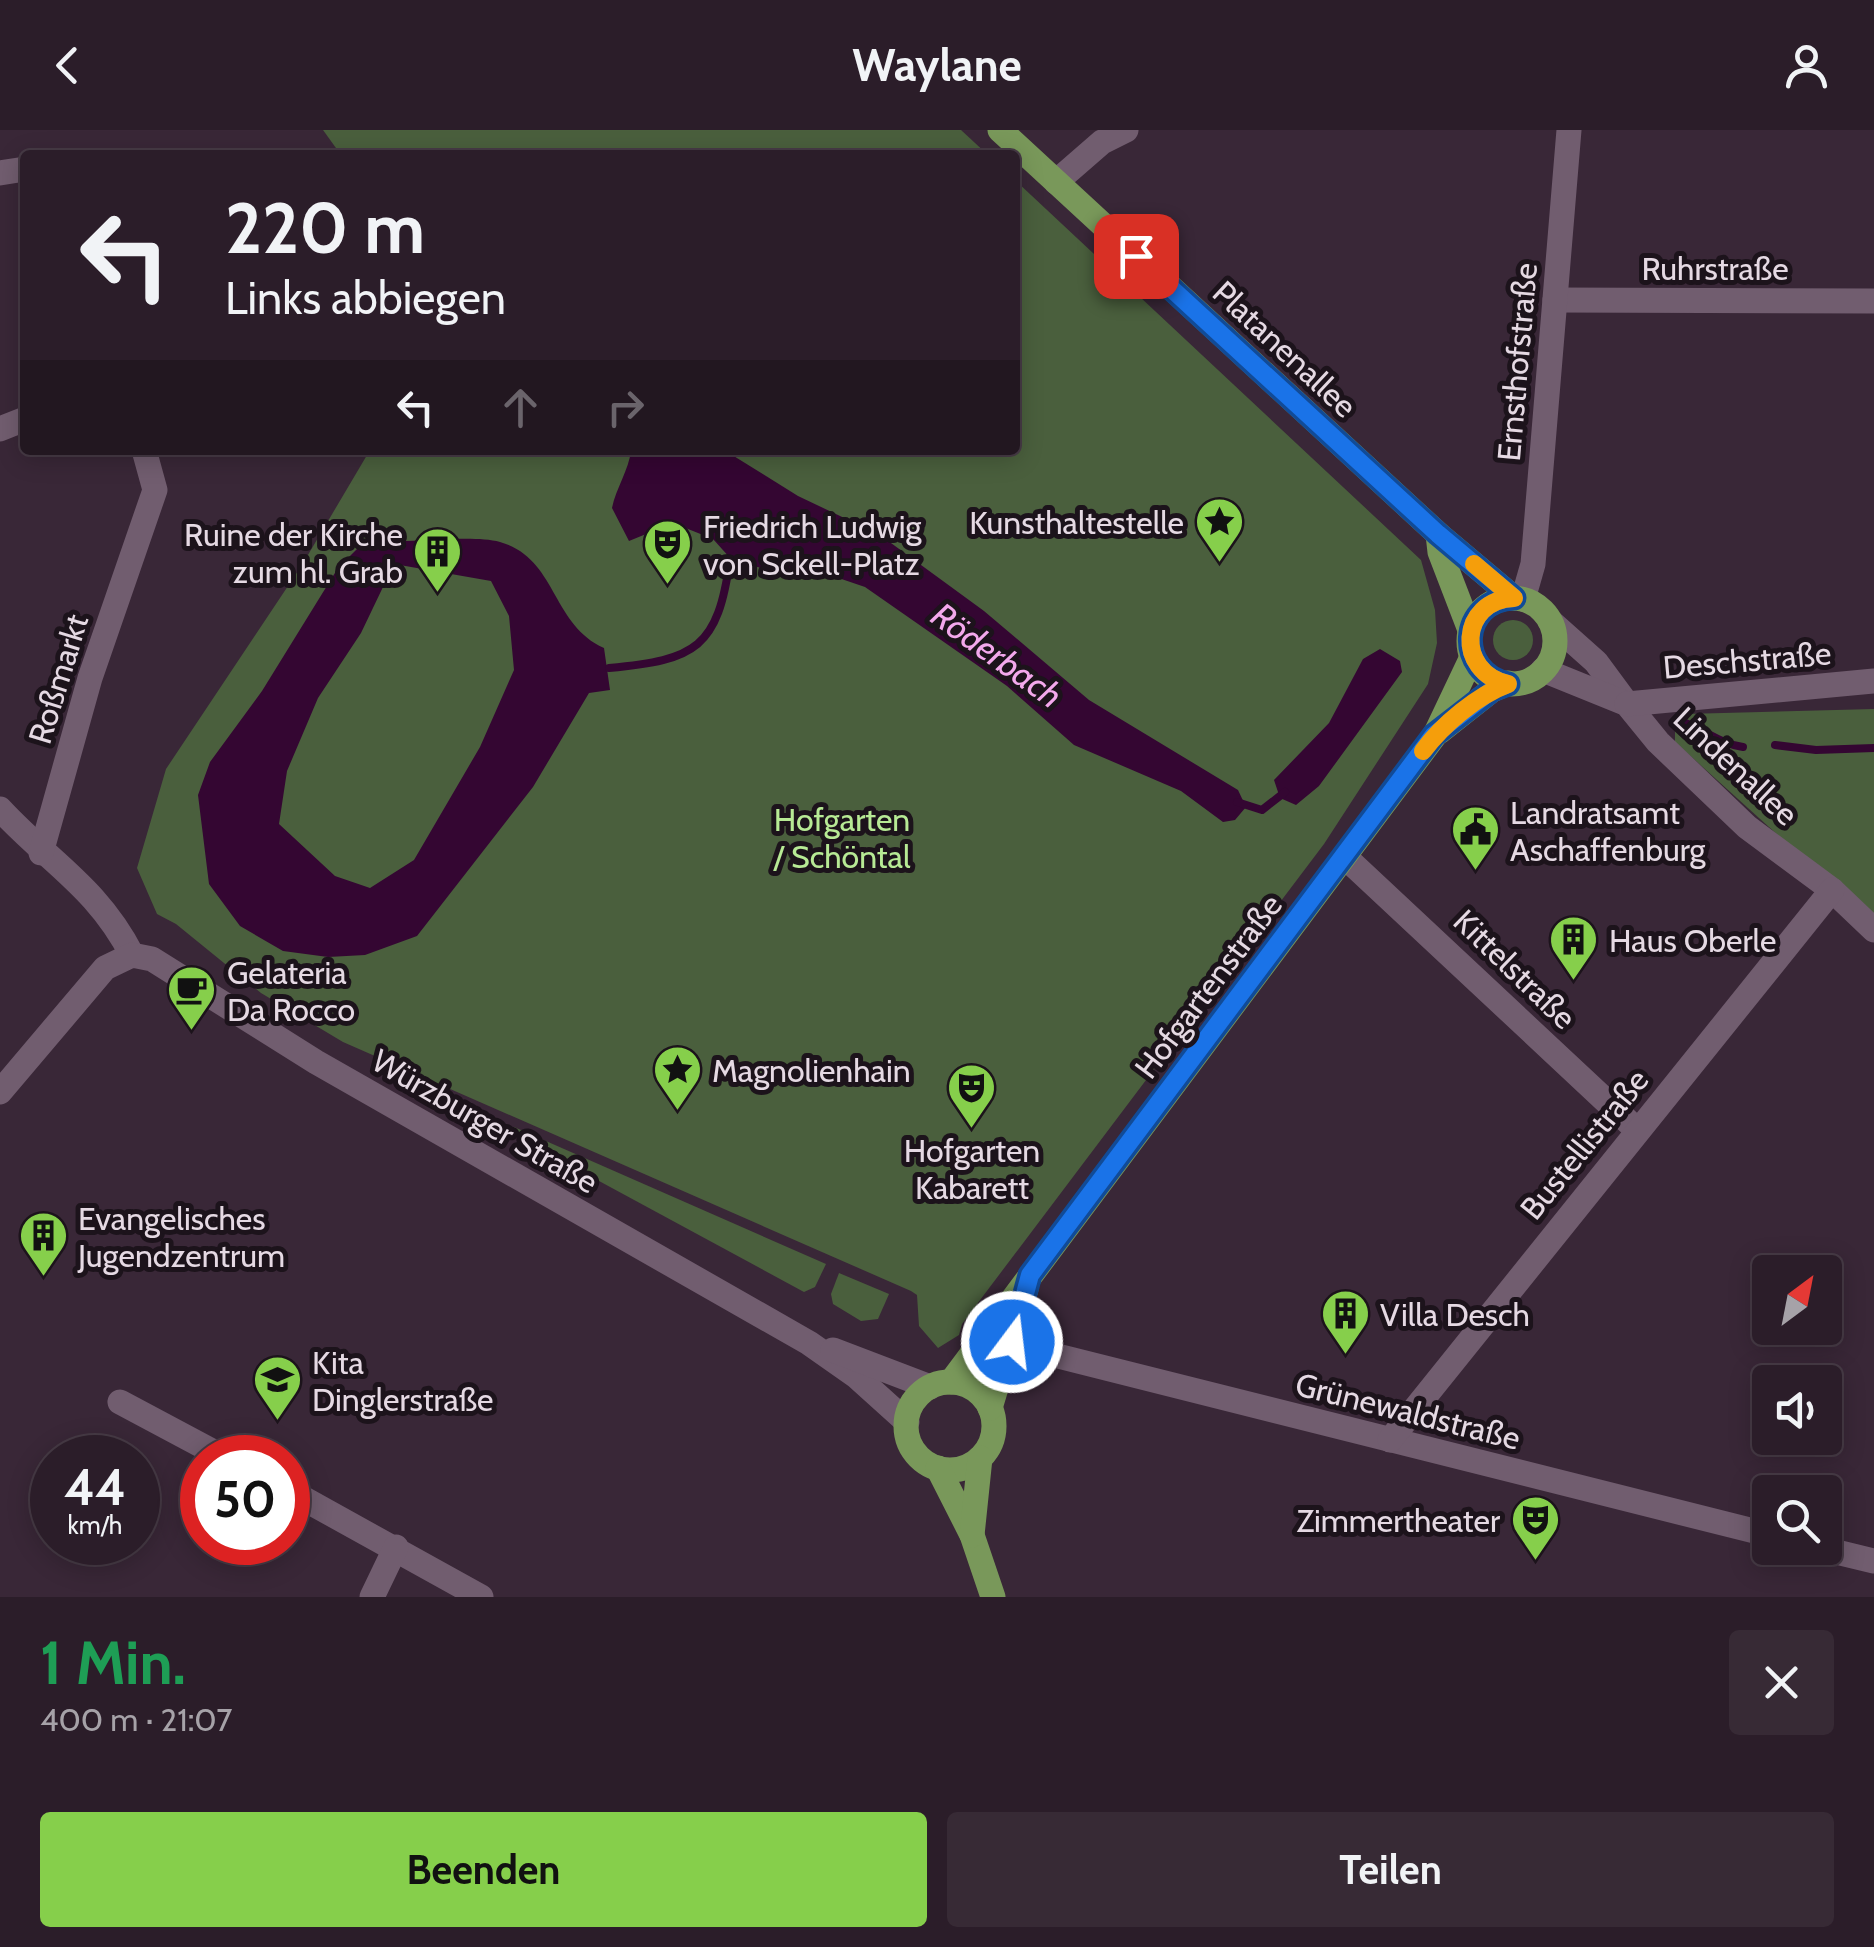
<!DOCTYPE html>
<html lang="de">
<head>
<meta charset="utf-8">
<style>
  body { margin:0; font-family:Cabin,sans-serif; background:#372a35; color:#f1f3f6; height:100vh; display:flex; flex-direction:column; font-size:38px; white-space:nowrap }
  * { box-sizing:border-box; margin:0 }
  p { font-size:32px; color:#a6a2a8 }
  .icon { flex:none; width:55px; height:55px; fill:none; stroke:currentColor; stroke-width:2; stroke-linecap:round; stroke-linejoin:round }
  .map { position:relative; height:1467px; overflow:hidden }
  .panel { display:flex; flex-direction:column; background:#2b1d29; flex:1 }
  .panel>* { flex:none }
  .top-card { position:absolute; left:20px; top:20px; width:1000px; height:305px; border-radius:10px; box-shadow:0 5px 25px #0003,0 0 0 2px #473b46; background:#2b1d29; color:#f1f3f6; overflow:hidden }
  .needle { width:65px; rotate:32deg }
  .buttons { position:absolute; left:1752px; top:1125px; display:grid; gap:20px }
  .buttons a { display:grid; place-items:center; width:90px; height:90px; border-radius:10px; background:#2b1d29; box-shadow:0 5px 25px #0003,0 0 0 2px #473b46; font-size:50px }
  .speed { position:absolute; left:30px; top:1305px; display:flex; gap:20px; font-size:50px; font-weight:700; text-align:center }
  .speed>* { display:grid; place-content:center; width:130px; height:130px; border-radius:50%; background:#2b1d29; box-shadow:0 5px 25px #0003,0 0 0 2px #473b46; line-height:1 }
  .speed small { font-size:25px; font-weight:400 }
  .speed .limit { border:15px solid #d22; background:#fff; color:#111 }
  .pin { position:absolute; display:grid; place-items:center; width:85px; height:85px; color:#fff; margin:-42px; border-radius:20px; box-shadow:0 5px 15px #0006 }
  .me { position:absolute; width:110px; margin:-55px; rotate:15deg; stroke-linejoin:round; filter:drop-shadow(0 0 8px #0008) }
  .turn { display:flex; align-items:center; gap:35px; height:210px; padding:0 40px; font-size:45px }
  .turn .icon { width:130px; height:130px; stroke-width:2.5 }
  .turn b { display:block; font-size:70px; line-height:85px }
  .lanes { display:flex; align-items:center; height:95px; padding:0 40px; background:#0003; justify-content:center; gap:50px; direction:ltr }
  .lanes .off { opacity:.35 }
  .round { display:grid; place-items:center; flex:none; width:105px; height:105px; border-radius:10px; background:#372a35 }
  .headline { display:flex; align-items:center; justify-content:space-between; height:170px; padding:0 40px }
  h1 { font-size:60px; font-weight:800; line-height:75px; color:#1e9e55 }
  .primary-button { display:flex; gap:20px; margin-top:auto; padding:20px 40px }
  .primary-button a { flex:1; height:115px; border-radius:10px; background:#86cf4b; color:#111; font-size:40px; font-weight:800; line-height:115px; text-align:center }
  .primary-button a+a { background:#372a35; color:#f1f3f6 }
  header { display:flex; justify-content:space-between; align-items:center; height:130px; padding:0 40px; background:#2b1d29; font-size:45px; font-weight:800 }
  .map>svg:first-child { display:block }
  .green { fill:#4a5f3d }
  .water { fill:#340632; fill-rule:evenodd }
  .lines { fill:none; stroke-linecap:round; stroke-linejoin:round }
  .stream { stroke:#340632; stroke-width:8 }
  .minor { stroke:#715d6f; stroke-width:25 }
  .major { stroke:#79985a; stroke-width:25 }
  .route-casing { stroke:#114b97; stroke-width:25 }
  .route { stroke:#1a73e8; stroke-width:18 }
  .slow { stroke:#f59e0b; stroke-width:18 }
  .labels { text-anchor:middle; dominant-baseline:central; stroke-width:10; stroke-linejoin:round; paint-order:stroke }
  .street-label { font-size:32px; fill:#e5d9e3; stroke:#1c131b }
  .poi-label { font-size:32px; fill:#e5d9e3; stroke:#1c131b; text-anchor:start }
  .park-label { font-size:32px; fill:#b7ea95; stroke:#1c131b }
  .water-label { font-size:35px; font-style:italic; fill:#f3a8ec; stroke:#1c131b }
</style>
</head>
<body>
<header><svg class="icon" aria-label="back" viewBox="0 0 24 24"><path d="M15 5l-7 7 7 7"/></svg>Waylane<svg class="icon" aria-label="person" viewBox="0 0 24 24"><circle cx="12" cy="8" r="4"/><path d="M4 21q1-7 8-7t8 7"/></svg></header>
<div class="map">
<svg width="1874" height="1467" viewBox="0 0 1874 1467">
  <rect width="100%" height="100%" fill="#392737"/>
  <g class="green">
    <path d="M323,0H961L988,25H341Z"/>
    <path d="M1015,50L1421,430L1435,480L1437,513L1428,554L1324,714L962,1194L959,1205L938,1218L919,1196L917,1165L911,1161L343,912L261,863L176,794L157,784L137,738L166,639L302,435L370,320H1015Z"/>
    <circle cx="1513" cy="510" r="20"/>
    <path d="M1874,579V792L1675,612V594L1685,584Z"/>
    <path d="M514,997L826,1134L815,1157L804,1162L514,1005Z"/>
    <path d="M839,1143L889,1164L878,1189L861,1191L833,1174L831,1164Z"/>
  </g>
  <g class="water">
    <path d="M631,320H724L798,366L880,405L984,481L1089,570L1238,660L1246,677L1235,690L1223,692L1181,661L1074,615L1007,556L865,457L815,440H767L731,429L713,409L673,393L629,411L612,378C616,358 629,340 631,320Z"/>
    <path d="M392,411C422,412 473,405 500,412C557,428 551,494 604,518L610,560L589,563L533,657L417,806L365,825L328,827L283,821L240,796L209,754L198,665L210,632L262,561L338,438L358,418ZM394,434L491,451L509,486L514,540L480,617L414,730L370,758L335,746L279,694L287,641L318,568L361,503Z"/>
    <path d="M1380,519L1400,531L1402,542L1319,656L1296,675L1280,668L1274,650L1329,593L1363,529Z"/>
  </g>
  <g class="lines">
    <g class="stream">
      <path d="M609,538C696,530 718,518 730,429L736,425"/>
      <path d="M1683,592C1705,600 1720,614 1743,617"/>
      <path d="M1775,615L1816,620L1874,618"/>
      <path d="M1237,672L1262,680L1285,662"/>
    </g>
    <g class="minor">
      <path d="M0,43L25,39"/>
      <path d="M1056,52L1102,12L1126,0"/>
      <path d="M1555,170L1874,171"/>
      <path d="M0,299L25,289"/>
      <path d="M1523,469L1533,434L1569,0"/>
      <path d="M1550,491L1596,532L1627,574"/>
      <path d="M1543,540L1627,574L1658,612L1747,697L1832,760L1874,800"/>
      <path d="M1627,574L1874,551"/>
      <path d="M0,679C50,733 97,757 132,825"/>
      <path d="M41,723L90,548L155,360L144,320"/>
      <path d="M1345,727L1637,1000"/>
      <path d="M0,962L105,838L132,825L152,829L316,932L809,1213L856,1246L907,1292"/>
      <path d="M1030,1219L1770,1405"/>
      <path d="M833,1220L930,1257"/>
      <path d="M120,1272L225,1328"/>
      <path d="M1390,1310L1832,760"/>
      <path d="M288,1360L481,1467"/>
      <path d="M1820,1418L1874,1431"/>
      <path d="M372,1467L396,1417"/>
    </g>
    <g class="major">
      <path d="M1000,0L1438,404L1514,468"/>
      <path d="M1438,404L1440,422L1470,500"/>
      <circle cx="1512" cy="511" r="43"/>
      <path d="M1439,602L1492,560L1508,553"/>
      <path d="M951,1252L1435,605L1472,527"/>
      <circle cx="950" cy="1296" r="44"/>
      <path d="M990,1278L1026,1159"/>
      <path d="M938,1338L972,1405L993,1467"/>
      <path d="M972,1405L980,1328"/>
    </g>
  </g>
  <g class="lines">
    <defs>
      <path id="route" d="M1012,1212L1030,1145L1434,605L1492,560L1508,554C1455,542 1459,470 1514,468L1438,404L1136,126"/>
    </defs>
    <use href="#route" class="route-casing"/>
    <use href="#route" class="route"/>
    <path class="slow" d="M1423,621C1442,595 1478,565 1508,554C1455,542 1459,470 1514,468L1474,434"/>
  </g>
  <defs>
    <symbol id="sight-pin" viewBox="-11 -11 22 30"><path d="M0 17L-7.5 6A9.5 9.5 0 1 1 7.5 6Z" fill="#86cf4b" stroke="#1c131b"/><path d="M0-6L1.8-2.2L6-1.7L2.9 1.2L3.7 5.4L0 3.3L-3.7 5.4L-2.9 1.2L-6-1.7L-1.8-2.2Z" fill="#111"/></symbol>
    <symbol id="theatre-pin" viewBox="-11 -11 22 30"><path d="M0 17L-7.5 6A9.5 9.5 0 1 1 7.5 6Z" fill="#86cf4b" stroke="#1c131b"/><path d="M-5-5.5Q0-4 5-5.5V0Q5 5 0 6Q-5 5-5 0ZM-3.3-2.5H-1v1.5H-3.3ZM1-2.5H3.3v1.5H1ZM-2.8 1Q0 5.5 2.8 1Z" fill="#111"/></symbol>
    <symbol id="building-pin" viewBox="-11 -11 22 30"><path d="M0 17L-7.5 6A9.5 9.5 0 1 1 7.5 6Z" fill="#86cf4b" stroke="#1c131b"/><path d="M-4-6H4V6H1V3H-1V6H-4ZM-2.5-4.3h1.7v1.8h-1.7ZM.8-4.3h1.7v1.8H.8ZM-2.5-1h1.7V.8h-1.7ZM.8-1h1.7V.8H.8Z" fill="#111"/></symbol>
    <symbol id="civic-pin" viewBox="-11 -11 22 30"><path d="M0 17L-7.5 6A9.5 9.5 0 1 1 7.5 6Z" fill="#86cf4b" stroke="#1c131b"/><path d="M-.6-6.5H3V-4.5H.6V-3L4-1V1h2V6H-6V1h2V-1L-.6-3ZM-1.2 2.5V6h2.4V2.5Z" fill="#111"/></symbol>
    <symbol id="cafe-pin" viewBox="-11 -11 22 30"><path d="M0 17L-7.5 6A9.5 9.5 0 1 1 7.5 6Z" fill="#86cf4b" stroke="#1c131b"/><path d="M-5.5-4.5H6V0H3Q3 3.5 0 3.5H-2.5Q-5.5 3.5-5.5 0ZM3-3.2v2h1.7v-2ZM-6 4.5H4V6H-6Z" fill="#111"/></symbol>
    <symbol id="school-pin" viewBox="-11 -11 22 30"><path d="M0 17L-7.5 6A9.5 9.5 0 1 1 7.5 6Z" fill="#86cf4b" stroke="#1c131b"/><path d="M0-5L7-2L0 1L-7-2ZM-4 1L0 2.5L4 1V4Q0 6-4 4Z" fill="#111"/></symbol>
  </defs>
  <g fill-rule="evenodd">
    <use href="#sight-pin" x="1192" y="364" width="55" height="75"/>
    <use href="#theatre-pin" x="640" y="386" width="55" height="75"/>
    <use href="#building-pin" x="410" y="394" width="55" height="75"/>
    <use href="#civic-pin" x="1448" y="672" width="55" height="75"/>
    <use href="#building-pin" x="1546" y="782" width="55" height="75"/>
    <use href="#cafe-pin" x="164" y="832" width="55" height="75"/>
    <use href="#sight-pin" x="650" y="912" width="55" height="75"/>
    <use href="#theatre-pin" x="944" y="930" width="55" height="75"/>
    <use href="#building-pin" x="16" y="1078" width="55" height="75"/>
    <use href="#building-pin" x="1318" y="1156" width="55" height="75"/>
    <use href="#school-pin" x="250" y="1222" width="55" height="75"/>
    <use href="#theatre-pin" x="1508" y="1362" width="55" height="75"/>
  </g>
  <g class="labels">
    <g class="street-label">
      <text x="1715" y="138">Ruhrstraße</text>
      <text transform="translate(1285 219) rotate(43)">Platanenallee</text>
      <text transform="translate(1517 232) rotate(-85)">Ernsthofstraße</text>
      <text transform="translate(1747 530) rotate(-5)">Deschstraße</text>
      <text transform="translate(58 549) rotate(-73)">Roßmarkt</text>
      <text transform="translate(1736 636) rotate(43)">Lindenallee</text>
      <text transform="translate(1515 839) rotate(44)">Kittelstraße</text>
      <text transform="translate(1208 856) rotate(-53)">Hofgartenstraße</text>
      <text transform="translate(485 991) rotate(30)">Würzburger Straße</text>
      <text transform="translate(1584 1014) rotate(-51)">Bustellistraße</text>
      <text transform="translate(1408 1281) rotate(14)">Grünewaldstraße</text>
    </g>
    <g class="poi-label">
      <text x="1184" y="392" text-anchor="end">Kunsthaltestelle</text>
      <text x="703" y="396">Friedrich Ludwig<tspan x="703" dy="37">von Sckell-Platz</tspan></text>
      <text x="403" y="404" text-anchor="end">Ruine der Kirche<tspan x="403" dy="37">zum hl. Grab</tspan></text>
      <text x="1510" y="682">Landratsamt<tspan x="1510" dy="37">Aschaffenburg</tspan></text>
      <text x="1609" y="810">Haus Oberle</text>
      <text x="227" y="842">Gelateria<tspan x="227" dy="37">Da Rocco</tspan></text>
      <text x="712" y="940">Magnolienhain</text>
      <text x="972" y="1020" text-anchor="middle">Hofgarten<tspan x="972" dy="37">Kabarett</tspan></text>
      <text x="78" y="1088">Evangelisches<tspan x="78" dy="37">Jugendzentrum</tspan></text>
      <text x="1380" y="1184">Villa Desch</text>
      <text x="312" y="1232">Kita<tspan x="312" dy="37">Dinglerstraße</tspan></text>
      <text x="1500" y="1390" text-anchor="end">Zimmertheater</text>
    </g>
    <g class="park-label">
      <text x="842" y="689">Hofgarten<tspan x="842" dy="37">/ Schöntal</tspan></text>
    </g>
    <g class="water-label">
      <text transform="translate(997 525) rotate(36)">Röderbach</text>
    </g>
  </g>
</svg>
<div class="buttons">
<a><svg class="needle" viewBox="-14 -14 28 28"><path d="M0-13l5 13h-10z" fill="#e53935"/><path d="M0 13l5-13h-10z" fill="#a6a2a8"/></svg></a>
<a><svg class="icon" aria-label="sound" viewBox="0 0 24 24"><path d="M4 9h4l5-4v14l-5-4H4zM17 9q2 3 0 6"/></svg></a>
<a><svg class="icon" aria-label="search" viewBox="0 0 24 24"><circle cx="10" cy="10" r="6"/><path d="M15 15l6 6"/></svg></a>
</div>
<div class="speed"><div>44<small>km/h</small></div><div class="limit">50</div></div>
<div class="pin" style="left:1136px;top:126px;background:#d93025"><svg class="icon" aria-label="arrive" viewBox="0 0 24 24"><path d="M6 21V4h12l-3 4 3 4H6"/></svg></div>
<svg class="me" style="left:1012px;top:1212px" viewBox="-20 -20 40 40"><circle r="17" fill="#1a73e8" stroke="#fff" stroke-width="3"/><path d="M0-11L8 9 0 5-8 9z" fill="#fff"/></svg>
<div class="top-card">
<div class="turn"><svg class="icon" aria-label="left" viewBox="0 0 24 24"><path d="M17 20v-9H6M10 6l-5 5 5 5"/></svg><div><b>220 m</b>Links abbiegen</div></div>
<div class="lanes"><svg class="icon" aria-label="left" viewBox="0 0 24 24"><path d="M17 20v-9H6M10 6l-5 5 5 5"/></svg><svg class="icon off" aria-label="ahead" viewBox="0 0 24 24"><path d="M12 20V5M6 11l6-6 6 6"/></svg><svg class="icon off" aria-label="right" viewBox="0 0 24 24"><path d="M7 20v-9h11M14 6l5 5-5 5"/></svg></div>
</div>
</div>
<section class="panel">
<div class="headline"><div><h1>1 Min.</h1><p>400 m · 21:07</p></div><a class="round"><svg class="icon" aria-label="close" viewBox="0 0 24 24"><path d="M6 6l12 12M18 6L6 18"/></svg></a></div>
<div class="primary-button"><a>Beenden</a><a>Teilen</a></div>
</section>
</body>
</html>
